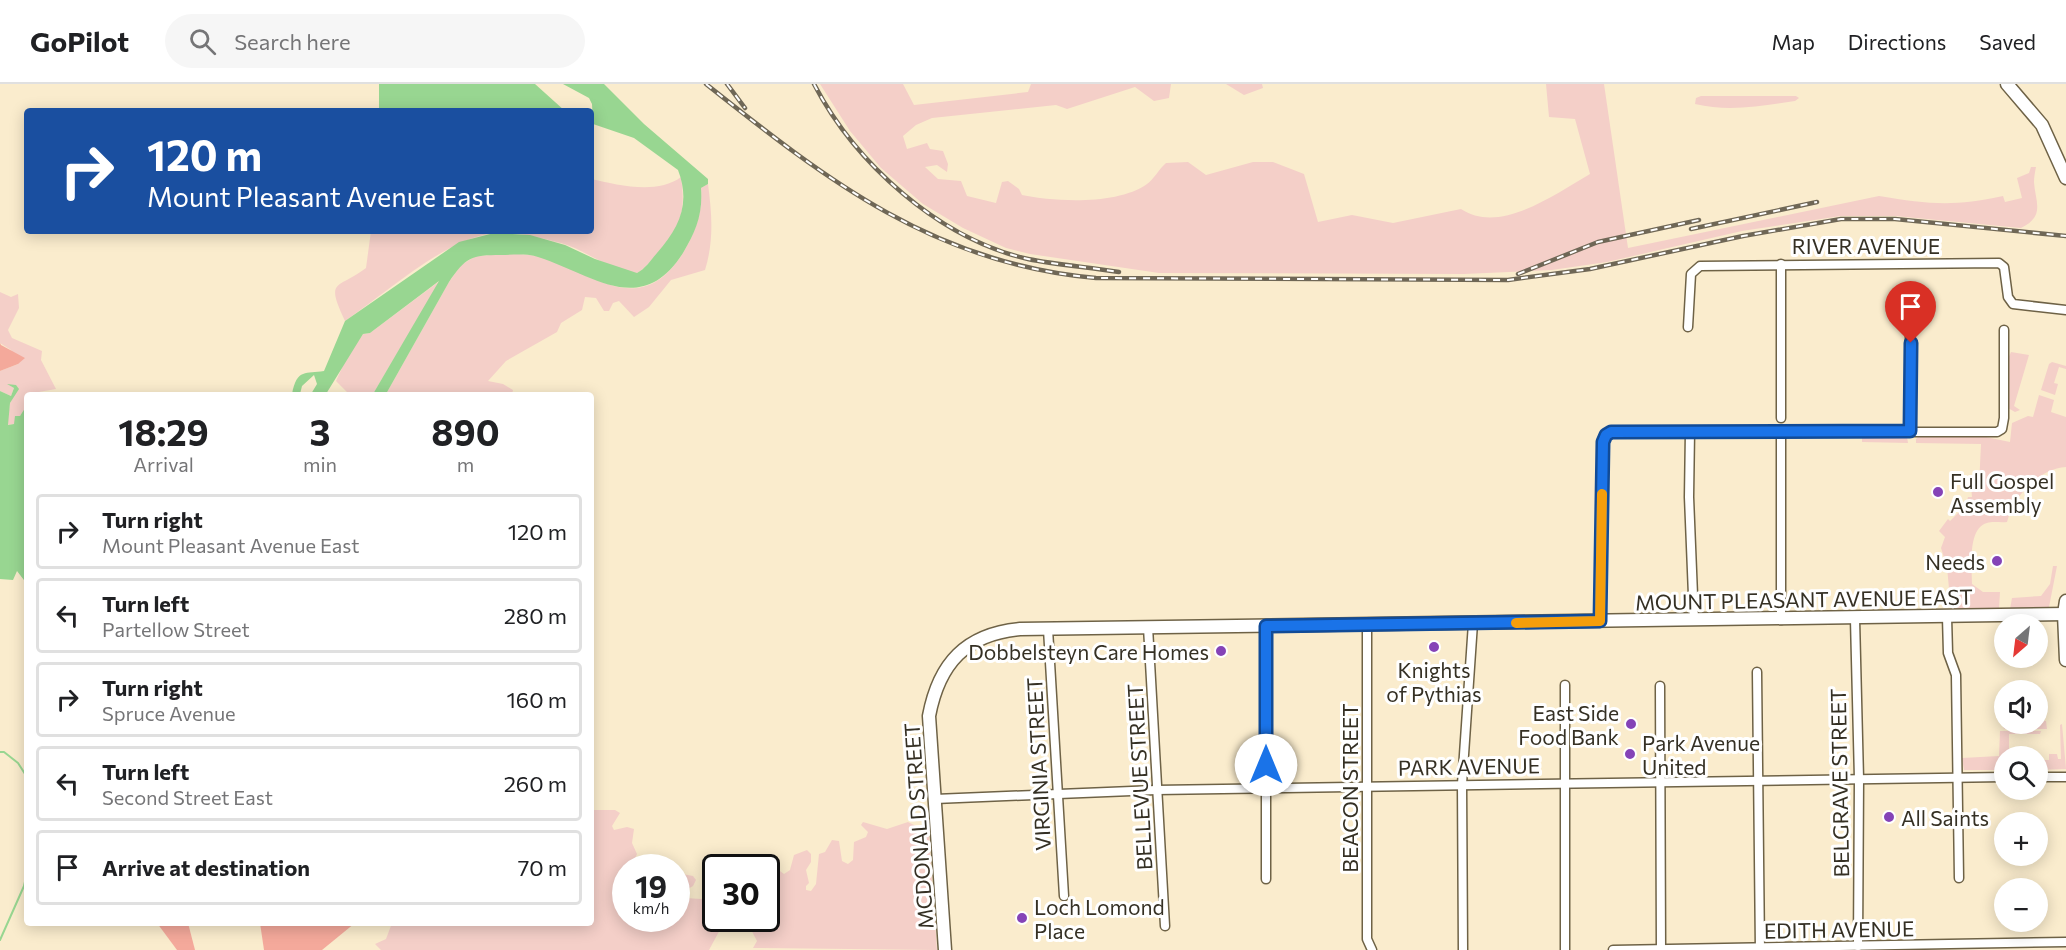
<!DOCTYPE html>
<html lang="en">
<head>
<meta charset="utf-8">
<style>
  body { margin:0; font-family:Commissioner,sans-serif; background:#f6f6f6; color:#202124; height:100vh; display:flex; flex-direction:column; font-size:22px; white-space:nowrap }
  * { box-sizing:border-box; margin:0 }
  p { font-size:20px; color:#757577 }
  .icon { flex:none; width:33px; height:33px; fill:none; stroke:currentColor; stroke-width:2; stroke-linecap:round; stroke-linejoin:round }
  .map { position:relative; flex:1; overflow:hidden }
  .panel { position:absolute; left:24px; top:308px; width:570px; height:534px; display:flex; flex-direction:column; background:#fff; border-radius:6px; box-shadow:0 3px 15px #0003 }
  .panel>* { flex:none }
  .top-card { position:absolute; left:24px; top:24px; width:570px; height:126px; border-radius:6px; box-shadow:0 3px 15px #0003; background:#1a4fa0; color:#fff; overflow:hidden }
  .needle { width:39px; rotate:208deg }
  .buttons { position:absolute; left:1994px; top:530px; display:grid; gap:12px }
  .buttons a { display:grid; place-items:center; width:54px; height:54px; border-radius:50%; background:#fff; box-shadow:0 3px 15px #0003; font-size:30px }
  .speed { position:absolute; left:612px; top:770px; display:flex; gap:12px; font-size:30px; font-weight:700; text-align:center }
  .speed>* { display:grid; place-content:center; width:78px; height:78px; border-radius:50%; background:#fff; box-shadow:0 3px 15px #0003; line-height:1 }
  .speed small { font-size:15px; font-weight:400 }
  .speed .limit { border:3px solid #111; border-radius:9px; background:#fff; color:#111 }
  .pin { position:absolute; display:grid; place-items:center; width:51px; height:51px; color:#fff; margin:-62px -26px; border-radius:50% 50% 50% 0; rotate:-45deg; box-shadow:0 0 6px #0007 }
  .pin .icon { rotate:45deg }
  .me { position:absolute; width:66px; margin:-33px; rotate:0deg; stroke-linejoin:round; filter:drop-shadow(0 0 4px #0008) }
  .turn { display:flex; align-items:center; gap:21px; height:126px; padding:0 24px; font-size:27px }
  .turn .icon { width:78px; height:78px; stroke-width:2.5 }
  .turn b { display:block; font-size:42px; line-height:51px }
  .eta { display:flex; justify-content:space-evenly; align-items:center; height:102px; text-align:center }
  .eta b { font-size:36px; font-weight:700; line-height:42px }
  ul { padding:0; list-style:none }
  li { display:flex; align-items:center; gap:18px; height:75px; margin:0 12px 9px; padding:0 12px; border:3px solid #e0e0e0; border-radius:6px }
  li div { flex:1 }
  li b { display:block; font-size:22px }
  li em { font-style:normal }
  header { display:flex; align-items:center; gap:36px; box-sizing:border-box; height:84px; padding:0 30px; background:#fff; border-bottom:2px solid #e0e0e0 }
  header strong { font-size:28px }
  nav { display:flex; gap:33px; margin-inline-start:auto; font-size:21px }
  .search { width:420px; height:54px; background:#f6f6f6; display:flex; align-items:center; gap:15px; box-sizing:border-box; padding:0 21px; border-radius:33px; color:#757577; font-size:22px }
  .map>svg:first-child { display:block }
  .green { fill:#f4cfc8 }
  .forest { fill:#f4a99b }
  .water { fill:#98d691 }
  .lines { fill:none; stroke-linecap:round; stroke-linejoin:round }
  .stream { stroke:#98d691; stroke-width:2 }
  .street-casing { stroke:#6e6246; stroke-width:11 }
  .secondary-casing { stroke:#6e6246; stroke-width:15 }
  .street { stroke:#fff; stroke-width:8 }
  .secondary { stroke:#fff; stroke-width:12 }
  .rail-casing { stroke:#6f6756; stroke-width:4.5 }
  .rail { stroke:#fff; stroke-width:2; stroke-dasharray:7; stroke-linecap:butt }
  .route-casing { stroke:#114b97; stroke-width:15 }
  .route { stroke:#1a73e8; stroke-width:10 }
  .slow { stroke:#f59e0b; stroke-width:10 }
  .poi-dot { fill:#8543b7; stroke:#fff; stroke-width:2 }
  .labels { text-anchor:middle; dominant-baseline:central; stroke-width:6; stroke-linejoin:round; paint-order:stroke }
  .street-label { font-size:21px; fill:#353024; stroke:#fff }
  .poi-label { font-size:21px; fill:#353024; stroke:#fff; text-anchor:start }
</style>
</head>
<body>
<header>
<strong>GoPilot</strong>
<div class="search"><svg class="icon" aria-label="search" viewBox="0 0 24 24"><circle cx="10" cy="10" r="6"/><path d="M15 15l6 6"/></svg>Search here</div>
<nav><a>Map</a><a>Directions</a><a>Saved</a></nav>
</header>
<div class="map">
<svg width="2066" height="866" viewBox="0 0 2066 866">
  <rect width="100%" height="100%" fill="#faeccd"/>
  <g class="green">
    <path d="M820,0H903L914,21L1028,8L1031,0H1171L1169,14L1154,17L1135,3L1067,25L1056,21L932,34L916,41L903,52L907,65L927,59L930,65L943,67L948,80L947,88L937,81L925,83L938,95L961,97L967,112L996,119L1002,98L1008,97L1019,105L1022,111C1055,118 1118,121 1147,100C1154,95 1159,85 1166,79L1188,78L1206,91L1253,78H1273L1304,90L1318,138L1352,131L1393,139L1461,125C1500,151 1555,110 1590,90L1575,35L1549,33L1546,0H1811H1604L1628,164L1879,112C1928,120 1953,123 2003,112L2005,118L2022,114L2017,94L2029,89L2031,83H2036C2035,88 2034,93 2034,98C2035,117 2046,132 2021,144L1895,132H1841L1742,147L1607,178L1552,186L1464,190L1159,189L1030,170L1006,164L963,144L923,120L881,84L850,47Z"/>
    <path d="M1226,0H1262L1263,4L1244,11Z"/>
    <path d="M1701,12H1796L1799,14L1795,17C1761,22 1729,28 1695,20L1696,14Z"/>
    <path d="M681,93C686,129 681,143 657,170C651,176 645,185 637,189C610,187 586,166 561,159C539,154 516,147 493,149C445,155 386,209 345,237C325,194 337,206 366,184L371,147H591V95C618,101 657,111 681,93Z"/>
    <path d="M708,100C712,130 714,157 705,186L671,196L649,223L634,233L619,217L613,219L609,227H604L596,214L585,213L582,226L561,239L557,248L506,277L488,297L503,300L513,306L512,310H386L449,198L461,181L476,172C494,171 517,168 536,172C590,184 638,240 683,169C695,150 703,127 701,104Z"/>
    <path d="M441,196L373,310H349L336,297L346,275L363,250L370,249Z"/>
    <path d="M0,208L11,213L18,210L19,224L8,246L12,254L42,267L41,276L56,305L27,310L26,324L14,340L7,341L10,319L18,303L9,301L14,304L11,312L0,307V287L18,280L11,266L0,259Z"/>
    <path d="M2011,268L2029,271L2014,322L2020,326L2015,328L2008,324V275Z"/>
    <path d="M2052,278L2066,282V285L2059,283L2054,299L2058,300L2055,311L2041,306L2049,280Z"/>
    <path d="M2039,311L2054,316L2051,328L2066,333V383C2038,385 2014,412 2007,438C2001,439 1993,437 1987,439C1967,444 1972,485 1972,500L1983,508H2000L1999,525L1951,526L1947,483L1941,464L1945,453L1939,447L1948,435L1950,437L1966,421L1968,413H1972L1971,402H1979L1981,360L1916,359V355L1918,353H1986L2010,358L2012,339L2028,332L2033,333Z"/>
    <path d="M1862,353H1907L1908,359L1862,358Z"/>
    <path d="M2053,482H2057L2049,523L2010,525L2012,514L2041,512L2050,500Z"/>
    <path d="M2037,637H2046L2047,645H2004L2003,641L2037,639Z"/>
    <path d="M2062,640L2066,685L2037,686V676H2049V670H2057L2058,675H2061L2060,641Z"/>
    <path d="M2000,647H2041L2040,650H2009V669L2012,672H2004V686H1964L1962,674L1999,672Z"/>
    <path d="M591,726H615L620,729L612,742L614,746L627,743L634,745L632,759L637,770L631,783H626V834H676L677,789L693,792L696,796L693,802L686,806V814L701,815L715,810L716,834H733L731,839L722,842L709,866H381L375,860L386,855L392,839L591,838Z"/>
    <path d="M863,738L887,745L908,738L924,746L928,739L937,866L753,864L757,857L745,834H755L760,840L766,834L767,785L773,782L784,790L790,786L794,771L807,766L811,770V778L806,786L809,799L806,802V806L811,807L816,800L819,770L825,768L832,756L839,757L842,777L848,780L853,776L854,758L866,753L868,748L861,741Z"/>
  </g>
  <g class="forest">
    <path d="M0,259L1,261L25,274L18,280L0,287Z"/>
    <path d="M157,839H188L195,866H177Z"/>
    <path d="M260,839V838L355,839L322,866H264Z"/>
  </g>
  <g class="water">
    <path d="M379,0H535L565,27H379Z"/>
    <path d="M563,0H604L644,40L708,95V100L701,104C703,130 696,147 683,169C641,235 592,190 538,173C527,169 513,171 501,171C471,171 466,173 449,198L386,310H373L439,197L370,249L363,250L326,310H311L317,300L314,291L302,302L300,310H292C297,284 306,290 324,287L345,237L459,158L494,149L530,151L565,161L595,175L637,189C645,185 651,176 657,169C679,144 691,120 678,86L634,54L593,40L592,20L589,14Z"/>
    <path d="M7,300L16,301L19,305L10,319L8,341L14,340L15,332H20L27,321V500L17,487L13,496L0,495V307L11,312L14,304Z"/>
  </g>
  <g class="lines">
    <g class="stream">
      <path d="M0,668H4L18,679L27,693"/>
      <path d="M0,856L24,802L27,789"/>
    </g>
    <defs>
      <g id="street">
        <path d="M1688,243L1691,190L1700,182L1999,179L2004,183L2008,213L2013,220L2066,226"/>
        <path d="M1781,334V180"/>
        <path d="M1690,347L1689,413L1694,536"/>
        <path d="M1910,347V236"/>
        <path d="M1947,533L1948,569L1956,591L1959,794"/>
        <path d="M1855,535L1859,695L1858,862"/>
        <path d="M1781,536V348"/>
        <path d="M1600,537L1603,358L1606,351L1611,348H1997L2002,345L2004,334V246"/>
        <path d="M1367,541V855L1372,866"/>
        <path d="M1266,542V795"/>
        <path d="M1148,543L1165,842"/>
        <path d="M1048,545L1064,812"/>
        <path d="M1757,588L1760,866"/>
        <path d="M1565,601V866"/>
        <path d="M1660,602L1661,866"/>
        <path d="M2037,693H2066"/>
        <path d="M935,715L1156,706L2004,693"/>
        <path d="M1463,866L1462,700L1473,539"/>
        <path d="M1613,866L2066,858"/>
      </g>
      <g id="secondary">
        <path d="M2007,0L2042,41L2066,94"/>
        <path d="M2066,517L2064,530L2066,576"/>
        <path d="M945,866L929,632C939,579 966,550 1020,545L2066,530"/>
      </g>
    </defs>
    <use href="#street" class="street-casing"/>
    <use href="#secondary" class="secondary-casing"/>
    <use href="#street" class="street"/>
    <use href="#secondary" class="secondary"/>
    <defs>
      <g id="rail">
        <path d="M706,0C828,97 935,180 1096,194L1508,196L1590,185L1743,152L1841,135H1895L2066,152"/>
        <path d="M727,0L745,24"/>
        <path d="M814,0C855,79 939,155 1028,175C1057,181 1089,183 1119,188"/>
        <path d="M1691,145L1817,118"/>
        <path d="M1518,190L1598,158L1699,136"/>
      </g>
    </defs>
    <use href="#rail" class="rail-casing"/>
    <use href="#rail" class="rail"/>
  </g>
  <g class="lines">
    <defs>
      <path id="route" d="M1266,681V542L1600,537L1603,358L1606,351L1611,348L1910,347L1911,259"/>
    </defs>
    <use href="#route" class="route-casing"/>
    <use href="#route" class="route"/>
    <path class="slow" d="M1516,539L1600,537L1602,410"/>
  </g>
  <g class="poi-dot">
    <circle cx="1938" cy="408" r="6"/>
    <circle cx="1997" cy="477" r="6"/>
    <circle cx="1434" cy="563" r="6"/>
    <circle cx="1221" cy="567" r="6"/>
    <circle cx="1631" cy="640" r="6"/>
    <circle cx="1630" cy="670" r="6"/>
    <circle cx="1889" cy="733" r="6"/>
    <circle cx="1022" cy="834" r="6"/>
  </g>
  <g class="labels">
    <g class="street-label">
      <text x="1866" y="161">RIVER AVENUE</text>
      <text transform="translate(1804 515) rotate(-1)">MOUNT PLEASANT AVENUE EAST</text>
      <text transform="translate(1038 680) rotate(-93)">VIRGINIA STREET</text>
      <text transform="translate(1469 682) rotate(-1)">PARK AVENUE</text>
      <text transform="translate(1139 693) rotate(-93)">BELLEVUE STREET</text>
      <text transform="translate(1839 699) rotate(-91)">BELGRAVE STREET</text>
      <text transform="translate(1349 704) rotate(-90)">BEACON STREET</text>
      <text transform="translate(918 742) rotate(-94)">MCDONALD STREET</text>
      <text transform="translate(1839 845) rotate(-1)">EDITH AVENUE</text>
    </g>
    <g class="poi-label">
      <text x="1950" y="396">Full Gospel<tspan x="1950" dy="24">Assembly</tspan></text>
      <text x="1985" y="477" text-anchor="end">Needs</text>
      <text x="1209" y="567" text-anchor="end">Dobbelsteyn Care Homes</text>
      <text x="1434" y="585" text-anchor="middle">Knights<tspan x="1434" dy="24">of Pythias</tspan></text>
      <text x="1619" y="628" text-anchor="end">East Side<tspan x="1619" dy="24">Food Bank</tspan></text>
      <text x="1642" y="658">Park Avenue<tspan x="1642" dy="24">United</tspan></text>
      <text x="1901" y="733">All Saints</text>
      <text x="1034" y="822">Loch Lomond<tspan x="1034" dy="24">Place</tspan></text>
    </g>
  </g>
</svg>
<div class="buttons">
<a><svg class="needle" viewBox="-14 -14 28 28"><path d="M0-13l5 13h-10z" fill="#e53935"/><path d="M0 13l5-13h-10z" fill="#757577"/></svg></a>
<a><svg class="icon" aria-label="sound" viewBox="0 0 24 24"><path d="M4 9h4l5-4v14l-5-4H4zM17 9q2 3 0 6"/></svg></a>
<a><svg class="icon" aria-label="search" viewBox="0 0 24 24"><circle cx="10" cy="10" r="6"/><path d="M15 15l6 6"/></svg></a>
<a>+</a>
<a>−</a>
</div>
<div class="speed"><div>19<small>km/h</small></div><div class="limit">30</div></div>
<div class="pin" style="left:1911px;top:259px;background:#d93025"><svg class="icon" aria-label="arrive" viewBox="0 0 24 24"><path d="M6 21V4h12l-3 4 3 4H6"/></svg></div>
<svg class="me" style="left:1266px;top:681px" viewBox="-20 -20 40 40"><circle r="19" fill="#fff"/><path d="M0-13L10 11 0 6-10 11z" fill="#1a73e8"/></svg>
<div class="top-card">
<div class="turn"><svg class="icon" aria-label="right" viewBox="0 0 24 24"><path d="M7 20v-9h11M14 6l5 5-5 5"/></svg><div><b>120 m</b>Mount Pleasant Avenue East</div></div>
</div>
<section class="panel">
<div class="eta">
<div><b>18:29</b><p>Arrival</p></div>
<div><b>3</b><p>min</p></div>
<div><b>890</b><p>m</p></div>
</div>
<ul>
<li><svg class="icon" aria-label="right" viewBox="0 0 24 24"><path d="M7 20v-9h11M14 6l5 5-5 5"/></svg><div><b>Turn right</b><p>Mount Pleasant Avenue East</p></div><em>120 m</em></li>
<li><svg class="icon" aria-label="left" viewBox="0 0 24 24"><path d="M17 20v-9H6M10 6l-5 5 5 5"/></svg><div><b>Turn left</b><p>Partellow Street</p></div><em>280 m</em></li>
<li><svg class="icon" aria-label="right" viewBox="0 0 24 24"><path d="M7 20v-9h11M14 6l5 5-5 5"/></svg><div><b>Turn right</b><p>Spruce Avenue</p></div><em>160 m</em></li>
<li><svg class="icon" aria-label="left" viewBox="0 0 24 24"><path d="M17 20v-9H6M10 6l-5 5 5 5"/></svg><div><b>Turn left</b><p>Second Street East</p></div><em>260 m</em></li>
<li><svg class="icon" aria-label="arrive" viewBox="0 0 24 24"><path d="M6 21V4h12l-3 4 3 4H6"/></svg><div><b>Arrive at destination</b></div><em>70 m</em></li>
</ul>
</section>
</div>
</body>
</html>
